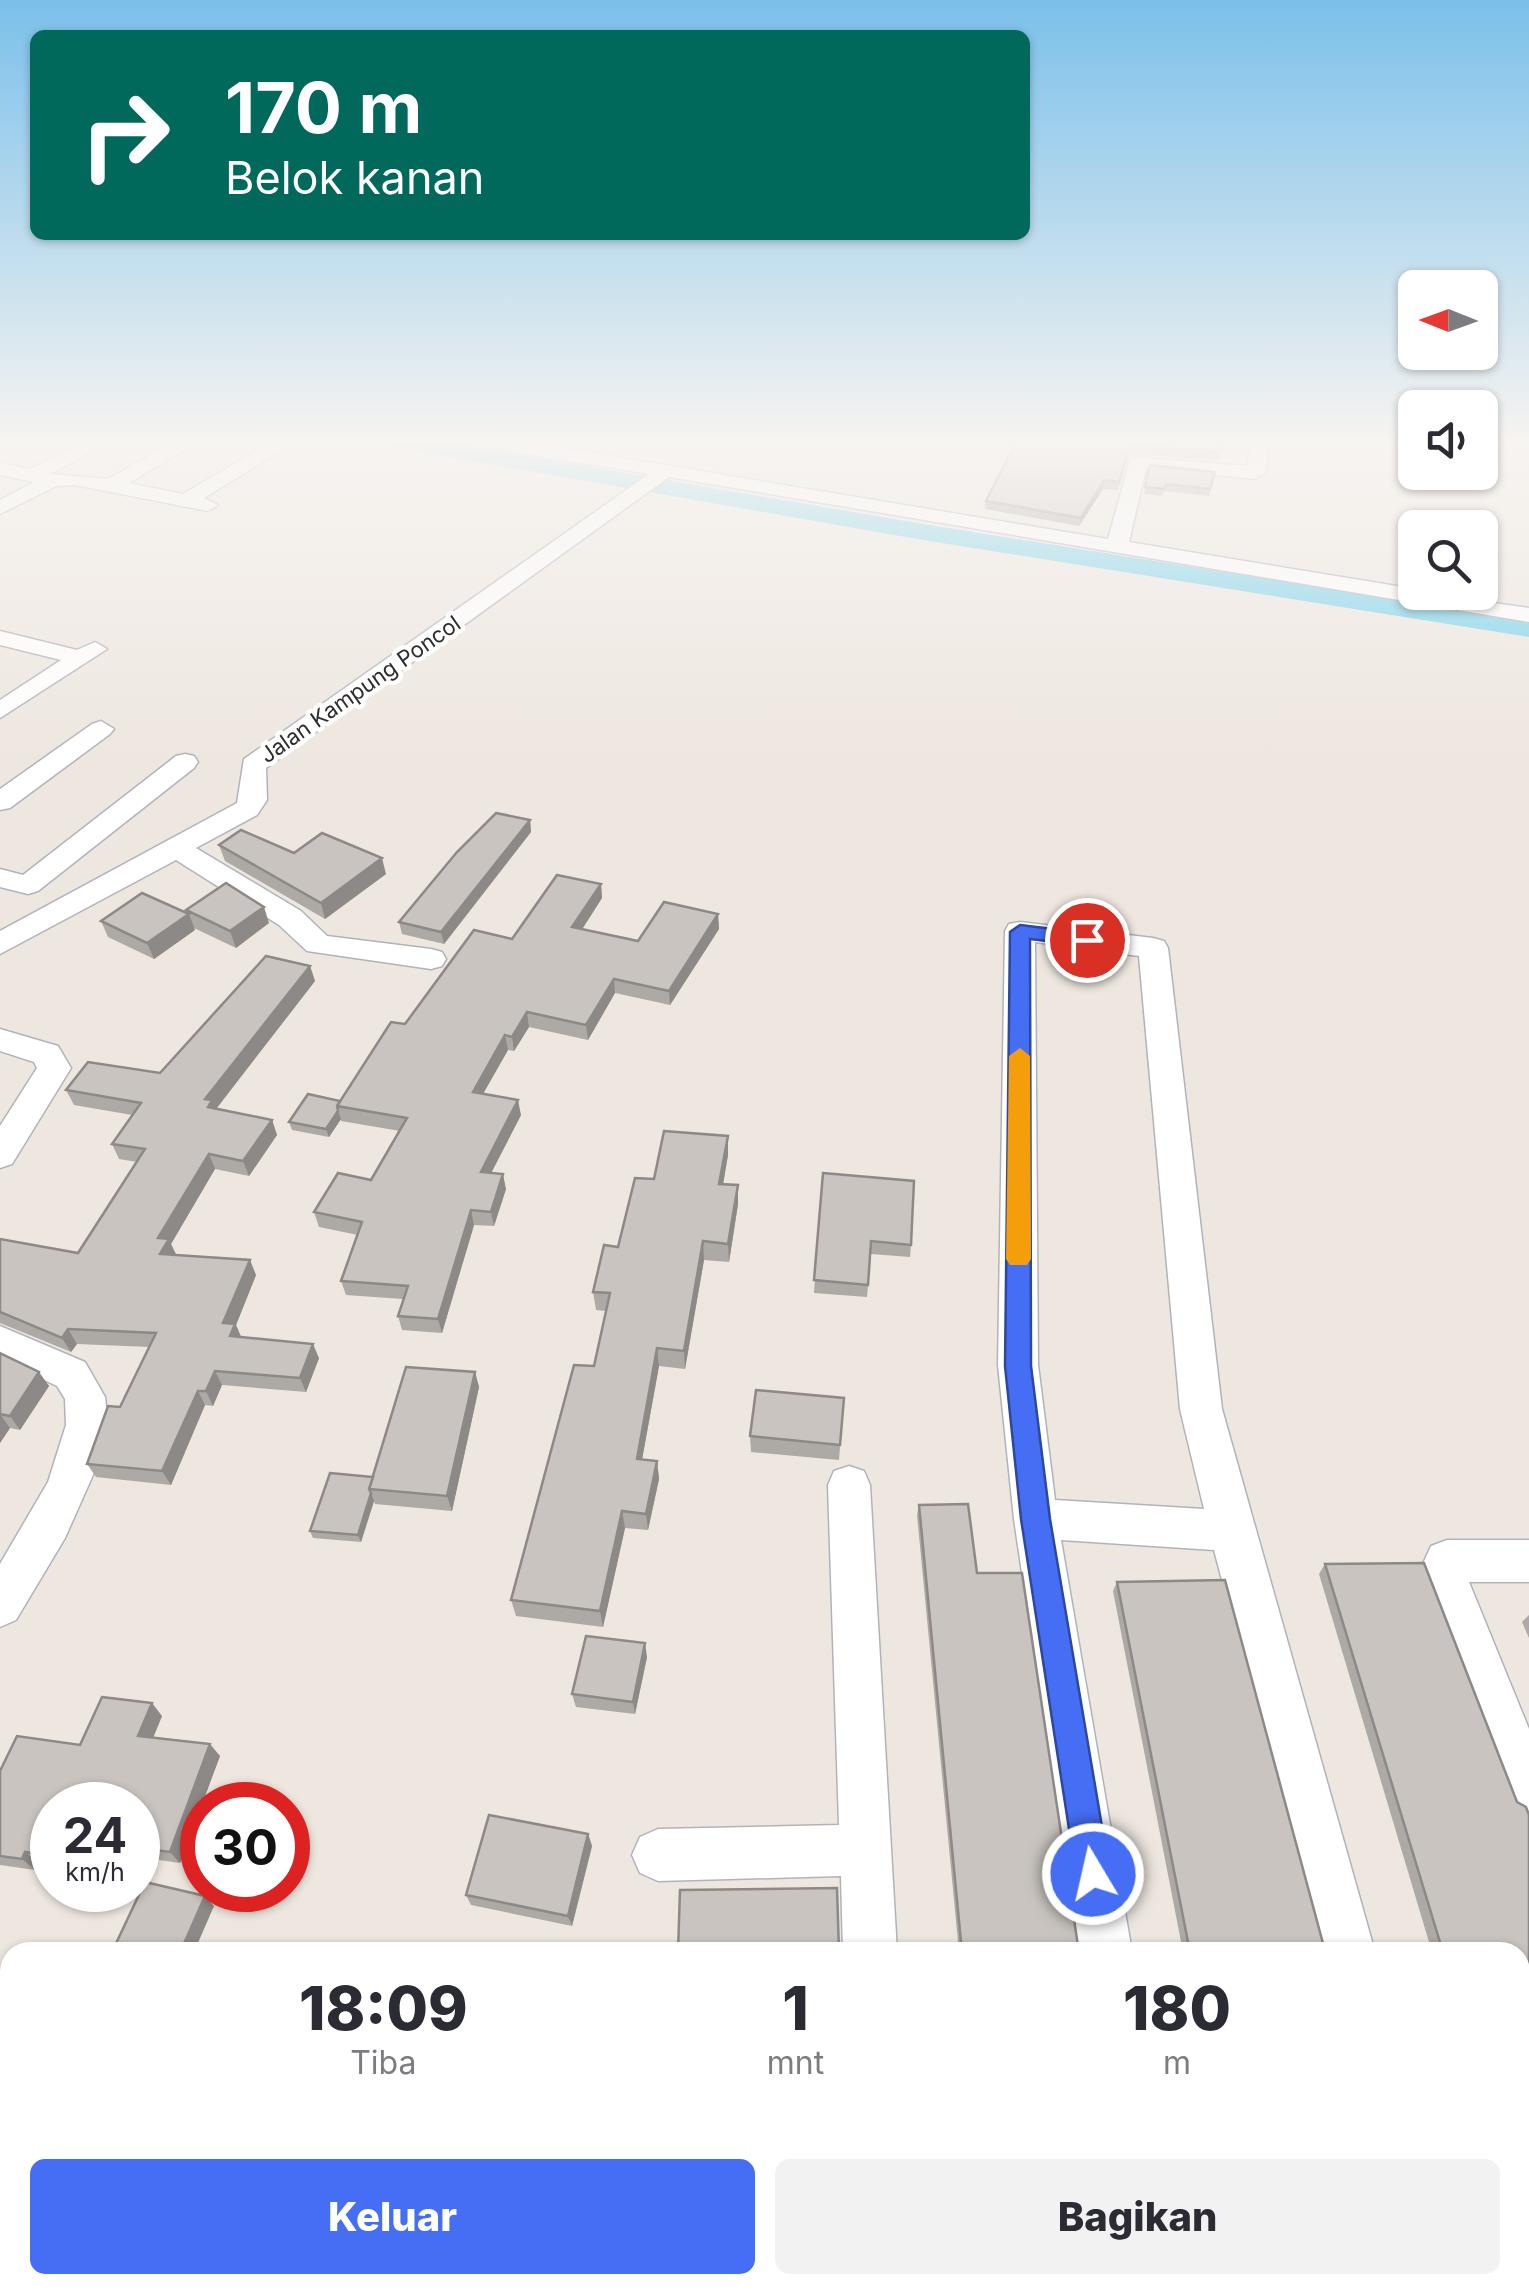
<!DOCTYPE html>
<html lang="id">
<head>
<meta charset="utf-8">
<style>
  body { margin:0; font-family:Inter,sans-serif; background:#f2f2f3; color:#2b2b33; height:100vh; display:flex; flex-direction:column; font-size:38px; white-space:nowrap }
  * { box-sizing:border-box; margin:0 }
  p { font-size:32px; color:#7c7c81 }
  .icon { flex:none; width:55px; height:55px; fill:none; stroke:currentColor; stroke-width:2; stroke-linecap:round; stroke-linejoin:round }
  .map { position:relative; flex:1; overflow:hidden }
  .panel { position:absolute; left:0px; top:1942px; width:1530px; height:352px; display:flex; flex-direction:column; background:#fff; border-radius:30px 30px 0 0; box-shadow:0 2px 8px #0004 }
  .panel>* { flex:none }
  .guide { position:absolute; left:30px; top:30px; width:1000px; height:210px; border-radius:15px; box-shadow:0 2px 8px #0004; background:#00695c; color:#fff; overflow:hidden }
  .needle { width:65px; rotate:271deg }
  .buttons { position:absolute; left:1398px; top:270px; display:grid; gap:20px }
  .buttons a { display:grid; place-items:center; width:100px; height:100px; border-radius:15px; background:#fff; box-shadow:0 2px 8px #0004; font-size:50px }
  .speed { position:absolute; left:30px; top:1782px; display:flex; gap:20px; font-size:50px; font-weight:700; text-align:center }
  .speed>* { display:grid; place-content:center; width:130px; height:130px; border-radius:50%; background:#fff; box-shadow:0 2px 8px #0004; line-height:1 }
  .speed small { font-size:25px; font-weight:400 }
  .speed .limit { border:15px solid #d22; background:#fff; color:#111 }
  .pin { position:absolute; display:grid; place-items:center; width:85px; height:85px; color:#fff; margin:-42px; border:5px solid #fff; border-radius:50%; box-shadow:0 2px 10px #0007 }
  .me { position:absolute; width:110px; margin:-55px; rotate:351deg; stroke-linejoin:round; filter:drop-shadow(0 0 8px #0008) }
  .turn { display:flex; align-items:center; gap:35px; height:210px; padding:0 30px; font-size:45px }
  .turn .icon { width:130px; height:130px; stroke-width:2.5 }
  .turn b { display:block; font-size:70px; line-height:85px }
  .eta { display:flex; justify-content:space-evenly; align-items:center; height:170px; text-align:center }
  .eta b { font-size:60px; font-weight:800; line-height:70px }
  .cta { display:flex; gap:20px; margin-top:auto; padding:20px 30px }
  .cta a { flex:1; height:115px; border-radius:15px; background:#456ef5; color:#fff; font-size:40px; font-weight:800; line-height:115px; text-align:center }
  .cta a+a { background:#f2f2f3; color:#2b2b33 }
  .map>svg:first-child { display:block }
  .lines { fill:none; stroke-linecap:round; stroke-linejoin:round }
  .canal { fill:#77d2ec; fill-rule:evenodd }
  .minor-casing { stroke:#b0b3bc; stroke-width:3 }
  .minor { fill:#fff; fill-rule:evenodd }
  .wall { fill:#ada9a4 }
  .shaded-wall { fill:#8d8986 }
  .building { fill:#c9c4bf; stroke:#8d8986; stroke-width:2.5 }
  .route { fill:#456ef5; stroke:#2d489f; stroke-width:2.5 }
  .slow { fill:#f59e0b }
  .labels { text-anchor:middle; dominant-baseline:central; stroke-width:9; stroke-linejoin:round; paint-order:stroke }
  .far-street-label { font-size:22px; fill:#2d2d2d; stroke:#fff }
</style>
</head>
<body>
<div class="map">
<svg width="1529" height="2293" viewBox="0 0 1529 2293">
  <rect width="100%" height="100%" fill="#eee7e0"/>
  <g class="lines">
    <path class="canal" d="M382,440H434L917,523L1529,621V637L917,539L393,447Z"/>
    <defs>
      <g id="minor">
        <path d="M87,440H111L51,474L108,479L177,440H200L129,483L183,494L275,440L293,443L204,498L218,505L208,511L75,485L56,486L0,514V500L34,482L0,475V463L30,469Z"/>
        <path d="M471,440H515L1108,539L1131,457L1247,466L1252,440H1270L1265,473L1255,479L1146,468L1129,542L1415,589V592L1529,608V622L669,477L266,768L267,800L257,815L196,848L301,911L327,936L431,949L442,952L446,959L442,966L431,969L307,951L279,925L176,860L0,954V931L237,803L244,759L649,474L480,446Z"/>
        <path d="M0,631L77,650L95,642L107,649L0,718V700L61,660L0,645Z"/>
        <path d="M101,721L114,729L110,734L10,808L0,810V789L92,724Z"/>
        <path d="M185,754L194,756L198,762L194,768L38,891L28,894L0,887V869L23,875L176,756Z"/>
        <path d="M1020,922L1153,938L1164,941L1168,948L1222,1409L1375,1952H1321L1214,1550L1061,1540L1132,1952H1078L1014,1519L998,1365L1005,931L1009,924ZM1035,942L1139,956L1180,1409L1204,1509L1055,1500L1038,1365Z"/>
        <path d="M0,1029L58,1046L71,1068L12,1164L0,1168V1126L37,1068L34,1062L0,1051Z"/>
        <path d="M0,1326L85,1362L105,1397L108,1425L101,1457L65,1538L16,1620L0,1627V1564L48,1482L66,1425L65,1399L57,1386L0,1359Z"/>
        <path d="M849,1466L864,1471L870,1485L897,1952H843L841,1876L658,1881L640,1873L632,1855L640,1837L658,1829L839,1825L828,1485L834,1471Z"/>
        <path d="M1447,1540H1529V1582H1469L1529,1729V1816L1511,1809L1420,1570L1431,1546Z"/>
        <rect x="1520" y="2080" width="9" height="58"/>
        <path d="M1414,2285H1476L1479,2293H1417Z"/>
      </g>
    </defs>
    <use href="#minor" class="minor-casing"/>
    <use href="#minor" class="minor"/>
  </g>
  <g class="wall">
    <path d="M1017,440H1224L1219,460L1129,454L1118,490L1103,489L1079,526L985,509L986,501Z"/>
    <path d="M1150,465L1215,472L1209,496L1164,491L1162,496L1144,494Z"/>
    <path d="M530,820L531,832L444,944L402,934L399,922Z"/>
    <path d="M219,845L294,853L386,874L325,919L225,861Z"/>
    <path d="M601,884L602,898L582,929L638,941L718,914L719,929L670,1005L615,993L588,1040L529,1027L514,1051L508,1050L483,1094L521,1115L491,1173L506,1189L494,1226L474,1225L442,1333L402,1330L398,1316L403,1299L346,1295L341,1281L358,1235L319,1227L314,1212L371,1180L400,1131L341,1121V1119L329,1137L292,1130L289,1122L340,1101L405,1024L512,939Z"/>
    <path d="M186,910L269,923L236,948L194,928L195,930L154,959L108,937L101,921L187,913Z"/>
    <path d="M310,966L315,981L216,1109L272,1120L277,1135L249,1176L215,1169L171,1244L175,1255L256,1275L236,1325L241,1337L319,1358L306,1392L222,1385L213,1406L205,1405L171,1485L96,1477L87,1464L120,1407L150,1347L77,1344L71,1352L0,1323V1239L78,1253L137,1162L119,1159L112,1144L132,1115L74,1105L66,1090L160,1073Z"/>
    <path d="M728,1155L723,1184L738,1204L729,1262L704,1260L685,1369L659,1366L642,1460L657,1461L659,1479L648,1530L625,1528L603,1627L516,1616L511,1600L594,1366L606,1311L596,1310L593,1292L654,1179Z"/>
    <path d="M823,1173L911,1245L910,1257L871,1254L867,1297L814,1293Z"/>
    <path d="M0,1353L49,1386L20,1430L10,1428L0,1443Z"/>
    <path d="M475,1372L479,1387L452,1511L375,1504L374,1501L361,1542L313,1538L310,1531L373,1477Z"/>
    <path d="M844,1398L839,1460L751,1452L750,1436Z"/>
    <path d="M919,1505L1078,1946L1097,1952H959L917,1515Z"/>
    <path d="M1325,1564L1517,1802L1529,1815V2073L1520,2074V1952H1432L1319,1574Z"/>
    <path d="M1117,1582L1324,1947L1333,1952H1183L1113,1591Z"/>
    <path d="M1529,1615V1638L1522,1622Z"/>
    <path d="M647,1657L635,1714L576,1707L572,1694Z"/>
    <path d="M162,1716L153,1737L220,1756L180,1863L138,1857V1805H52V1865L38,1863L35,1870L0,1865V1771Z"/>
    <path d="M588,1834L592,1846L572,1926L471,1905L466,1895Z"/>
    <path d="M1523,2189H1529V2266L1520,2237V2191Z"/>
  </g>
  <g class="shaded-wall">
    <path d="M1104,480L1103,489L1079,526L1081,518Z"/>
    <path d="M530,820L531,832L444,944L441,932Z"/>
    <path d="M382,858L386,874L325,919L321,903Z"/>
    <path d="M601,884L602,898L574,942L572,927Z"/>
    <path d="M264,907L269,923L236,948L230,931Z"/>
    <path d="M189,914L195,930L154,959L147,943Z"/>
    <path d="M718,914L719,929L670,1005L669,991Z"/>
    <path d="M310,966L315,981L216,1109L214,1122L205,1099Z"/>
    <path d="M614,979L615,993L588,1040L586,1025Z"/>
    <path d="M527,1012L529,1027L514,1051L512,1037Z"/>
    <path d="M505,1035L508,1050L476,1106L473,1092Z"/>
    <path d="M518,1100L521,1115L484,1187L481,1172Z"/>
    <path d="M338,1111L341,1119L329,1137L326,1129Z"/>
    <path d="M272,1120L277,1135L249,1176L243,1161Z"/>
    <path d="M728,1136V1155L720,1202L719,1184Z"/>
    <path d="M209,1154L215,1169L171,1244L176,1254L168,1269L160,1254L158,1238Z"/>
    <path d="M503,1174L506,1189L494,1226L491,1212Z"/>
    <path d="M738,1185V1204L729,1262L728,1244Z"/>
    <path d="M471,1210L474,1225L442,1333L438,1319Z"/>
    <path d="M703,1241L704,1260L685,1369L684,1351Z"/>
    <path d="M250,1260L256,1275L236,1325L242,1339L237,1350L223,1323Z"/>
    <path d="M68,1329L77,1344L71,1352L62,1338Z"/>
    <path d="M313,1344L319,1358L306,1392L300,1378Z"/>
    <path d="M657,1348L659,1366L639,1476L637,1459Z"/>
    <path d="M215,1371L222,1385L213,1406L206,1391Z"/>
    <path d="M39,1372L49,1386L20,1430L10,1416Z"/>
    <path d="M475,1372L479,1387L452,1511L447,1496Z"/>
    <path d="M198,1391L205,1405L171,1485L162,1471Z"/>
    <path d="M0,1414L10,1428L0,1443Z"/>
    <path d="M657,1461L659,1479L648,1530L646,1514Z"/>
    <path d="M371,1493L374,1501L361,1542L358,1535Z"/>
    <path d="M622,1511L625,1528L603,1627L600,1611Z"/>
    <path d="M645,1643L647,1657L635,1714L633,1702Z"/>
    <path d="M152,1703L162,1716L149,1748L138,1736Z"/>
    <path d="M210,1744L220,1756L180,1863L170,1852Z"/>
    <path d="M588,1834L592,1846L572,1926L568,1916Z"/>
    <path d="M25,1852L38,1863L35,1870L22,1859Z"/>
    <path d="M205,1896L214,1906L194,1952L183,1946Z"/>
  </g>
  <g class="building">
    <path d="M1017,440H1224L1221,452L1130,446L1119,482L1104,480L1081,518L986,501Z"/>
    <path d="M1150,465L1215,472L1210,489L1166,484L1164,489L1145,487Z"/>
    <path d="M496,813L530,820L441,932L399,922L457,852Z"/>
    <path d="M241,830L294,853L322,833L382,858L321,903L219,845Z"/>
    <path d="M557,875L601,884L572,927L638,941L664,902L718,914L669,991L614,979L586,1025L527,1012L512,1037L505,1035L473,1092L518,1100L481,1172L503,1174L491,1212L471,1210L438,1319L398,1316L408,1286L341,1281L362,1222L314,1212L338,1173L371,1180L407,1118L337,1106L391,1022L405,1024L474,930L512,939Z"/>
    <path d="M226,883L264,907L230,931L186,910Z"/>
    <path d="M142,893L189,914L147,943L101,921Z"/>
    <path d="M266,956L310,966L205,1099L212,1100L208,1107L272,1120L243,1161L209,1154L158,1238L169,1239L160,1254L250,1260L223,1323L235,1324L230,1336L313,1344L300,1378L215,1371L206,1391H198L162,1471L87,1464L108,1406L120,1407L156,1333L68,1329L62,1338L0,1312V1239L78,1253L145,1149L112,1144L141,1103L66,1090L88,1062L160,1073Z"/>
    <path d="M308,1094L340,1101L337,1106L338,1111L326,1129L289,1122Z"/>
    <path d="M664,1131L728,1136L719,1184L738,1185L728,1244L703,1241L684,1351L657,1348L637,1459L657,1461L646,1514L622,1511L600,1611L511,1600L574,1365L594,1366L610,1293L593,1292L604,1245L618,1247L635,1178L654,1179Z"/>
    <path d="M823,1173L914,1181L911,1245L871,1241L868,1285L814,1280Z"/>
    <path d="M0,1353L39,1372L10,1416L0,1414Z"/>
    <path d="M406,1367L475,1372L447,1496L369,1489Z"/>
    <path d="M756,1390L844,1398L840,1445L750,1436Z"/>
    <path d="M330,1473L373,1477L369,1489L371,1493L358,1535L310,1531Z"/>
    <path d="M968,1504L977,1573H1022L1078,1946L1097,1949V1952H962L919,1505Z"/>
    <path d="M1424,1563L1517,1802L1526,1807L1529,1815V2068H1520V1952H1443L1325,1564Z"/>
    <path d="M1225,1580L1324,1947L1332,1949L1333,1952H1190L1117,1582Z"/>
    <path d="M586,1636L645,1643L633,1702L572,1694Z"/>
    <path d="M102,1697L152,1703L138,1736L210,1744L170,1852L138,1848V1805H52V1856L25,1852L22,1859L0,1856V1771L17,1736L80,1745Z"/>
    <path d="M489,1815L588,1834L568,1916L466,1895Z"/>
    <path d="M145,1882L205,1896L183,1946L206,1952H112Z"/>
    <path d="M837,1888L839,1952H678L680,1890Z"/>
    <path d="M10,2138V2223L0,2219V2157Z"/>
    <path d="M1523,2189H1529V2208Z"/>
    <path d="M639,2285H1315L1317,2293H638Z"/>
  </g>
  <linearGradient id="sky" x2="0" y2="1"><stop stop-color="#7bc0ea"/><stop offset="0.58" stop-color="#f7f4f1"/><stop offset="1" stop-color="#f7f4f1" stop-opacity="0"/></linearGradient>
  <rect width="1529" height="761" fill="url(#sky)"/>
  <path class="route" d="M1020,925L1087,933L1097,940L1087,946L1030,939L1031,1366L1050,1519L1110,1874L1105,1886L1093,1891L1081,1886L1076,1874L1021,1519L1005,1366L1010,932Z"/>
  <path class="slow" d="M1020,1048L1030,1056L1031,1259L1027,1265H1010L1006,1259L1009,1056Z"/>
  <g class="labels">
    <g class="far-street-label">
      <text transform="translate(360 689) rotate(-35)">Jalan Kampung Poncol</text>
    </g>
  </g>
</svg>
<div class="buttons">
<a><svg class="needle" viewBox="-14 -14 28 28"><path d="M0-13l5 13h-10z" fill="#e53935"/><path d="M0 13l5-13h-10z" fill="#7c7c81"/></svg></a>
<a><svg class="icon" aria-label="sound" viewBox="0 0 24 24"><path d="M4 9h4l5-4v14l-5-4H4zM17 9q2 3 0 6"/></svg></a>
<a><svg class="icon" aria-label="search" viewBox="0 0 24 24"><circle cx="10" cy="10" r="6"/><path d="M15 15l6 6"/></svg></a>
</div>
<div class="speed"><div>24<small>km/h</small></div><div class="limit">30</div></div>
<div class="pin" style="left:1087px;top:940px;background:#d93025"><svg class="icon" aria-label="arrive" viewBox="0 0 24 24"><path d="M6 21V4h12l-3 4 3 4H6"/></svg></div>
<svg class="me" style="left:1093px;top:1874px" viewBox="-20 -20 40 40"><circle r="17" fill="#456ef5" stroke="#fff" stroke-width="3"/><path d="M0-11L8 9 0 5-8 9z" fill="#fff"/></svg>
<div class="guide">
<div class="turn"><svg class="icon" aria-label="right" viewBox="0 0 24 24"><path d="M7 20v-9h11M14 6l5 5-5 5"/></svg><div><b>170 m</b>Belok kanan</div></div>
</div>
<section class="panel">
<div class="eta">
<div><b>18:09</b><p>Tiba</p></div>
<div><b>1</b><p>mnt</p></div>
<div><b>180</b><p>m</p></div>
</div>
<div class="cta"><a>Keluar</a><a>Bagikan</a></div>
</section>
</div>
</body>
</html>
